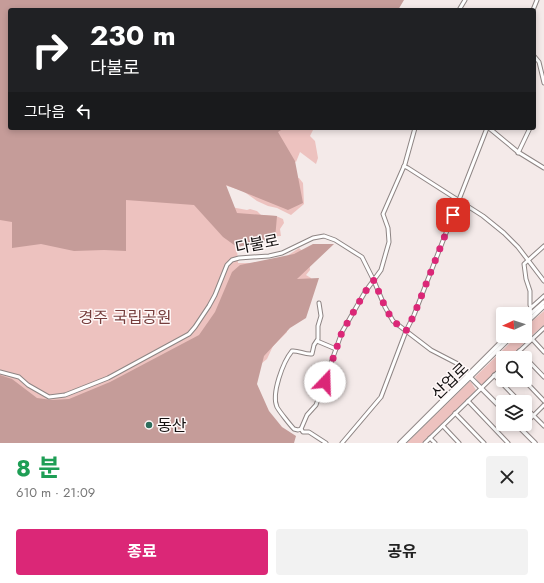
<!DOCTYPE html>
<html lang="ko">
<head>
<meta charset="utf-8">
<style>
  body { margin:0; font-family:Jost,"Noto Sans KR",sans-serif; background:#f2f2f2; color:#222; height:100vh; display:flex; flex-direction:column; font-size:15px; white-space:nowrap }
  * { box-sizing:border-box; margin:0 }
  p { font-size:13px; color:#767676 }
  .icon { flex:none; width:22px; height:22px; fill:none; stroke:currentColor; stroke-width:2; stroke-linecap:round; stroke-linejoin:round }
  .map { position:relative; height:443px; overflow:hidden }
  .drawer { display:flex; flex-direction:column; background:#fff; flex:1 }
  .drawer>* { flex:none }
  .hud { position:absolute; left:8px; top:8px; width:528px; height:122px; border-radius:4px; box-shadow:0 2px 6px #0003; background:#202124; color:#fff; overflow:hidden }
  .needle { width:26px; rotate:266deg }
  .controls { position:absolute; left:496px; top:307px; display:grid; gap:8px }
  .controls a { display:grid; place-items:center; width:36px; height:36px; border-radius:4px; background:#fff; box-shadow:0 2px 6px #0003; font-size:20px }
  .pin { position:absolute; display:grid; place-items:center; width:34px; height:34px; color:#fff; margin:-17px; border-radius:8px; box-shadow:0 2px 6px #0006 }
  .me { position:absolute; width:44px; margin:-22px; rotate:21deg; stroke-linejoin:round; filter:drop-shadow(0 0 3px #0008) }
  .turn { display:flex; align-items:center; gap:14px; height:84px; padding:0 16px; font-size:18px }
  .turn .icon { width:52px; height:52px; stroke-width:2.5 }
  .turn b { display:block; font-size:28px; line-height:34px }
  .then { display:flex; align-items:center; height:38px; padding:0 16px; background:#0003; gap:8px; font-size:15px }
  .round { display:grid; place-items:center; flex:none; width:42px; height:42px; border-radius:4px; background:#f2f2f2 }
  .overview { display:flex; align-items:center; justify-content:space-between; height:68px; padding:0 16px }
  h1 { font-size:24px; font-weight:700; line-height:30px; color:#1e9e55 }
  .action { display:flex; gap:8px; margin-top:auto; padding:8px 16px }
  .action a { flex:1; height:46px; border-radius:4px; background:#db2777; color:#fff; font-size:16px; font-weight:700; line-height:46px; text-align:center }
  .action a+a { background:#f2f2f2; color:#222 }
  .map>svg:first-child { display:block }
  .green { fill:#edc2bf }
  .forest { fill:#c59c99 }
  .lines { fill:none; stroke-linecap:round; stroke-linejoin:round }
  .minor-casing { stroke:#8e8584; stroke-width:5 }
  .tertiary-casing { stroke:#8e8584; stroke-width:5.5 }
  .minor { stroke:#fff; stroke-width:3 }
  .tertiary { stroke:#fff; stroke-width:3.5 }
  .route { stroke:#db2777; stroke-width:7; stroke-dasharray:0 12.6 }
  .poi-dot { fill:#2d6d5c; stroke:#fff8f8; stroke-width:1.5 }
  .labels { text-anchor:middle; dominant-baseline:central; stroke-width:3; stroke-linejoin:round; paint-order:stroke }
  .street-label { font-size:16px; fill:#131010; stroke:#fff8f8 }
  .park-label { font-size:16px; fill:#763d3c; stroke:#fff8f8 }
  .poi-label { font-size:16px; fill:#131010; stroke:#fff8f8; text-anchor:start }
</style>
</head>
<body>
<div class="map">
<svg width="544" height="443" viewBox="0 0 544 443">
  <rect width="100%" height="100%" fill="#f4eae9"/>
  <g class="green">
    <path d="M0,0L10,10V128H314L310,136L315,141L318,158L316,164L300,152L296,162L290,158L296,178H299L303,183L304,204L291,215L277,208L268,206L257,201L243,191L221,184L231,207L247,210L250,209L257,211L261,215L276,216L283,219L284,223L280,229L281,236C262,237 252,237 237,249L238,263H266L287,256L299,248L309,257L310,270L306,275L311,278L313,287L287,323V332L273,346L267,359L262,363L0,443Z"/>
    <path d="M544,311V325L531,336H529L525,331V327Z"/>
    <path d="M514,339L525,341V342L509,358H503V364L483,384H480L475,377Z"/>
    <path d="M469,382H471L476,390L422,443H407Z"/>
  </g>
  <g class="forest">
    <path d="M0,0H404L398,10H10V128H284L278,132L295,161L303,203L288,210L226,185L237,213L277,216L275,239L237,247L223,237L194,205L126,200V251L104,250L74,251L41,244L12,248V222L0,220Z"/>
    <path d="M313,244H334L297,279L319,278L306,318L290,328L264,356L257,384L269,411L282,427L296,436L294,443H0V375L12,379L37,398L52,400L69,399L110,382L199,335L215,312L232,272L240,265L294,254Z"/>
  </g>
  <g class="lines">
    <defs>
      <g id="minor">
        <path d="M459,10L465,0"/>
        <path d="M533,10L537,0"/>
        <path d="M534,56L539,62L544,83"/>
        <path d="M489,128L518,152L544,168"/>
        <path d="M518,153L530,128"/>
        <path d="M404,166L408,168L483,216L504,233L518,247L544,281"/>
        <path d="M531,307L530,305V291L526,279L524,264L544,246"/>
        <path d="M524,314L544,296"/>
        <path d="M525,334L532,339L544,352"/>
        <path d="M317,341L336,349"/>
        <path d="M519,351L544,377"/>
        <path d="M512,358L544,328"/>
        <path d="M0,372L19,377L28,385L49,397L65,395L108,378L189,334L195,327L209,306L215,295L227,265L232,260L239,258L269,256L282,253L313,238L324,236L335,240L362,257L374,281L385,307L393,321L431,350L458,364L468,375"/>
        <path d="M494,375L520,402"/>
        <path d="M524,380L544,401"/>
        <path d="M468,401L508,443"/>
        <path d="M525,407L544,426"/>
        <path d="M455,413L484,443"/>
        <path d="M443,426L459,443"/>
        <path d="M521,428L544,405"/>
        <path d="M301,429L298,430L294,429C291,426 279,411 277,407C271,394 283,362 292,351C298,350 305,355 312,354L314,345L318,339V326L321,316L319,303"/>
        <path d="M430,438L435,443"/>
        <path d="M326,443L309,432H303L301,429L307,415L316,405L342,332L365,292L381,270L389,242L388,228L383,214L405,164L415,128"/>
        <path d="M342,443L381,397L406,331L414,315L487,128"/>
        <path d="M425,443L503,367"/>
      </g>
      <g id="tertiary">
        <path d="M525,319L544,302"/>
        <path d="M525,324L544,306"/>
        <path d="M469,376L503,410"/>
        <path d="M516,424L535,443"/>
        <path d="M400,443L507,336"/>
        <path d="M403,443L512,336"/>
      </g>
    </defs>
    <use href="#minor" class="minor-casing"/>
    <use href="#tertiary" class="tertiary-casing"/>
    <use href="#minor" class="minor"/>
    <use href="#tertiary" class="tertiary"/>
  </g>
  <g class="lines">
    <path class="route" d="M325,382L342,332L365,292L374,280L385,307L393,321L406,331L414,315L453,215"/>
  </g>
  <circle class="poi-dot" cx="149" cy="425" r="4"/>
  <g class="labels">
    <g class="street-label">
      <text transform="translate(257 244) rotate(-11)">다불로</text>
      <text transform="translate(450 381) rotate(-44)">산업로</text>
    </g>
    <g class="park-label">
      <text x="125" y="317">경주 국립공원</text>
    </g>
    <g class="poi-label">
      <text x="157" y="425">동산</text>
    </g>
  </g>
</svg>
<div class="controls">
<a><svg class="needle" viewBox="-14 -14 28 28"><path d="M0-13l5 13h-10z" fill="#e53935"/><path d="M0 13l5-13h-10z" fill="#767676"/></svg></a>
<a><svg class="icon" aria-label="search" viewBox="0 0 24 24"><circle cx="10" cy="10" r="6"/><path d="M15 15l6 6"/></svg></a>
<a><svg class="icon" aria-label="layers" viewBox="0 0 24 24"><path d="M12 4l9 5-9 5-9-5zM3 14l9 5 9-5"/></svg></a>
</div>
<div class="pin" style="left:453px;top:215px;background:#d93025"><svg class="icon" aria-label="arrive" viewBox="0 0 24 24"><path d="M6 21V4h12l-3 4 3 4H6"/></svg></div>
<svg class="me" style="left:325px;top:382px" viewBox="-20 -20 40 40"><circle r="19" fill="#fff"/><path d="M0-13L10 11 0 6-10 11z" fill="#db2777"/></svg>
<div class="hud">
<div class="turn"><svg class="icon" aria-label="right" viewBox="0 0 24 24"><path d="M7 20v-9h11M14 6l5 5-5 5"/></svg><div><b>230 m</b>다불로</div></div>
<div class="then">그다음<svg class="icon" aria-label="left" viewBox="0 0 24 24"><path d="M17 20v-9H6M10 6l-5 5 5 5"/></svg></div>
</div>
</div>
<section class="drawer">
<div class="overview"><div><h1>8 분</h1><p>610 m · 21:09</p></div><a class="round"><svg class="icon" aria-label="close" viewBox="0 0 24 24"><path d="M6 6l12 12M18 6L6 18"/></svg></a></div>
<div class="action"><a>종료</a><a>공유</a></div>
</section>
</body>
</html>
